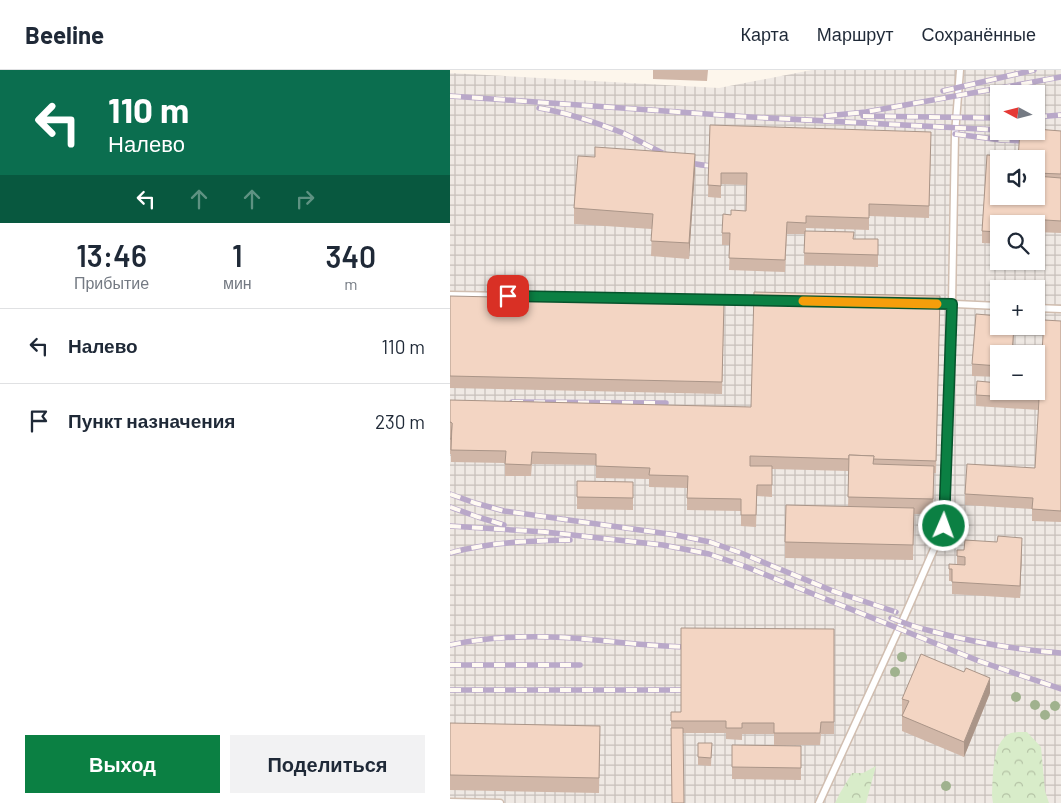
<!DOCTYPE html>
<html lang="ru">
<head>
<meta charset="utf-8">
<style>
  body { margin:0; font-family:Barlow,sans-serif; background:#f2f2f3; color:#1f2937; height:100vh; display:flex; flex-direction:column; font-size:19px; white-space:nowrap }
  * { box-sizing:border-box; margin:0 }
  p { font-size:16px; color:#747a83 }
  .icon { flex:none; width:28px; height:28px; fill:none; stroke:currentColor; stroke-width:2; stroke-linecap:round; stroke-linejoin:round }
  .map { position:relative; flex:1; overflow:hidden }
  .drawer { display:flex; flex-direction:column; background:#fff; width:450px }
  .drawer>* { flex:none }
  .hud { background:#0b6e4f; color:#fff; overflow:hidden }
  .needle { width:32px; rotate:277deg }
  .fabs { position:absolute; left:540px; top:15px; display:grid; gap:10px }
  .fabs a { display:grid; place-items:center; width:55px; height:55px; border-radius:0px; background:#fff; box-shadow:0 1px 4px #0004; font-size:25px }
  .pin { position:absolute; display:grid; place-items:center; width:42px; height:42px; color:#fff; margin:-21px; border-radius:10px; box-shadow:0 2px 8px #0006 }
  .me { position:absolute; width:55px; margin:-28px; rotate:2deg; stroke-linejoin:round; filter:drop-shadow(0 0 4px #0008) }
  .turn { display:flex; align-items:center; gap:18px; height:105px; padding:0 25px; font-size:22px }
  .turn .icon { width:65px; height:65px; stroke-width:2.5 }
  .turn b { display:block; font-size:35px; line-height:42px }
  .lanes { display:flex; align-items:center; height:48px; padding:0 25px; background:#0003; justify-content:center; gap:25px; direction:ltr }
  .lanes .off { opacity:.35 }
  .eta { display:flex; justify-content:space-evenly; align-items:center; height:85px; text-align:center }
  .eta b { font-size:30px; font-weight:600; line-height:35px }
  .action { display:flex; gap:10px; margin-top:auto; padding:10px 25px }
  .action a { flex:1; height:58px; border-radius:0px; background:#0b8043; color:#fff; font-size:20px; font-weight:600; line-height:58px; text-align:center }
  .action a+a { background:#f2f2f3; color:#1f2937 }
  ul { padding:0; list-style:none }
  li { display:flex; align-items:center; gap:15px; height:75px; padding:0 25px; border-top:1px solid #e0e1e3 }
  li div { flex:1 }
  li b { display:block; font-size:19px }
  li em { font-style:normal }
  header { display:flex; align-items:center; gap:30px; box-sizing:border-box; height:70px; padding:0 25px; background:#fff; border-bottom:1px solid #e0e1e3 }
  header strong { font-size:24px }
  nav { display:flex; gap:28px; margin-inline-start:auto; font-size:18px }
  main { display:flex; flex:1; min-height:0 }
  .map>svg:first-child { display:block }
  .industrial { fill:url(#industrial-grid); fill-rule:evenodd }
  .forest { fill:url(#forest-crowns) }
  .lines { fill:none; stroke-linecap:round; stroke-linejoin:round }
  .lane-casing { stroke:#d1beb0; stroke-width:9 }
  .lane { stroke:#fff; stroke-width:6 }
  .rail-casing { stroke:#b9a8c9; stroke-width:5.5 }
  .rail { stroke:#fffaf3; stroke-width:4; stroke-dasharray:11; stroke-linecap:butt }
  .tree { fill:#a0b28e }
  .wall { fill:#d1b7a8; fill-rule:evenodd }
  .shaded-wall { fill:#aa9588 }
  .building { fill:#f3d5c3; stroke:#aa9588 }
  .route-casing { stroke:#07532c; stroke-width:12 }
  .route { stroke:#0b8043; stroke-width:9 }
  .slow { stroke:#f59e0b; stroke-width:9 }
</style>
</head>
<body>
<header>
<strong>Beeline</strong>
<nav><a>Карта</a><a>Маршрут</a><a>Сохранённые</a></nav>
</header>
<main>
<section class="drawer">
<div class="hud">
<div class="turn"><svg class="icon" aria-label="left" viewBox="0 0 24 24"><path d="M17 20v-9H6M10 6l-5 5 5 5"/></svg><div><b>110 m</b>Налево</div></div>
<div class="lanes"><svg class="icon" aria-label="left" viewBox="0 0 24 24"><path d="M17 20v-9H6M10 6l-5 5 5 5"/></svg><svg class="icon off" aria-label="ahead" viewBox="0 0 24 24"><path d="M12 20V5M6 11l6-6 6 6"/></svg><svg class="icon off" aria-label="ahead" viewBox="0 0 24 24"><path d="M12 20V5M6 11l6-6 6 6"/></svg><svg class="icon off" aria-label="right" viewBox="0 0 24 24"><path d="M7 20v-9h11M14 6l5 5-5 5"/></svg></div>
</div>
<div class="eta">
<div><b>13:46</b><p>Прибытие</p></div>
<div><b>1</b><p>мин</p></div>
<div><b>340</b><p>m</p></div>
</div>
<ul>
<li><svg class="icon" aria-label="left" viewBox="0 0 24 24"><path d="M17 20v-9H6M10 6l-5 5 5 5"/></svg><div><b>Налево</b></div><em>110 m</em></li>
<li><svg class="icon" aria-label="arrive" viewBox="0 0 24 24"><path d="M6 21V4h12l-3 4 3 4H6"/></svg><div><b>Пункт назначения</b></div><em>230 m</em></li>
</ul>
<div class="action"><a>Выход</a><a>Поделиться</a></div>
</section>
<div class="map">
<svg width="611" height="733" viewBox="0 0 611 733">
  <defs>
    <pattern id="industrial-grid" width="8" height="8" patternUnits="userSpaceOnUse" patternTransform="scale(1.25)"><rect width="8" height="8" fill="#efe9e4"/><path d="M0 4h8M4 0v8" fill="none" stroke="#c7c0bb"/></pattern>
    <pattern id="forest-crowns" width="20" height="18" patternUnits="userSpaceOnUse" patternTransform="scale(1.25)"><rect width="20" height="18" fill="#d8ecc9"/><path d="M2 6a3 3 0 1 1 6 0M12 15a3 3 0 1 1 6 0" fill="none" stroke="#b4c2a5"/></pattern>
  </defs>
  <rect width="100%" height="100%" fill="#fdf6ec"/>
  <path class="industrial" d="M362,0H611V733H0V3L269,18ZM549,24H586V61H549ZM549,89H586V126H549ZM549,154H586V191H549ZM549,219H586V256H549ZM549,284H586V321H549Z"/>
  <g class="forest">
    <path d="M577,662L591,677L595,721L599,733H543L542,726C543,709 541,671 561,663C565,662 572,662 577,662Z"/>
    <path d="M426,696L416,733H385L390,723L402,703H413Z"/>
  </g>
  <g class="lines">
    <defs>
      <g id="lane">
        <path d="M0,225L310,230"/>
        <path d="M483,233L549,236"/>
        <path d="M586,238L611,239"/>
        <path d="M0,732L50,733"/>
        <path d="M369,733L452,552L494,456L502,234L505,64L510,0"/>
      </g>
    </defs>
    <use href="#lane" class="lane-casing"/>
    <use href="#lane" class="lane"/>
    <defs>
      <g id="rail">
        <path d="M493,21L584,0"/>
        <path d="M0,26L300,47L549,60"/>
        <path d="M89,38C118,43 145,52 173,63C197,74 220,90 246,94C255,96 264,96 273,96"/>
        <path d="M376,46L416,42L611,7"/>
        <path d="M413,46L549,48"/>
        <path d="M586,47L611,45"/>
        <path d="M505,64L551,70L611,73"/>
        <path d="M62,332L216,333"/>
        <path d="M0,424L25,433L54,441L226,465L260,472L291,483L383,521L446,542"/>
        <path d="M0,437L28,447L54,455"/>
        <path d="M0,456L95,462L213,475L259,484L294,496L529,591L611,619"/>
        <path d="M0,483C39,472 79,471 120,470"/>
        <path d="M441,548C454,553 468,558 481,561C522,572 569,580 611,583"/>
        <path d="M0,575C47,565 97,565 145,570C178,573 210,577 244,577"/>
        <path d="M0,595H130"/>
        <path d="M0,620H244"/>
      </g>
    </defs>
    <use href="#rail" class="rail-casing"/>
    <use href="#rail" class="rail"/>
  </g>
  <g class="tree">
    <circle cx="452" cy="587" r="5"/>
    <circle cx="445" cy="602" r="5"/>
    <circle cx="566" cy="627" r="5"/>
    <circle cx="585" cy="635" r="5"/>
    <circle cx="605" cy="636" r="5"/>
    <circle cx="595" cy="645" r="5"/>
    <circle cx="496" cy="716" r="5"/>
  </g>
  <g class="wall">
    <path d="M203,0H258L257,11L203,9Z"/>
    <path d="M260,55L481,74L479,148L419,146V160L356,158V161L403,169H428V197L354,195L355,164H337L335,202L279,200L280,175H272V163L281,145L296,141L297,115L271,114V128L258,127Z"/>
    <path d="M586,59L611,61V163L586,162V154H549V174L532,173V161L537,85L568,87L570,61H586ZM549,89H586V126H549Z"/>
    <path d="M245,99L239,189L201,186L202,159L124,154V138Z"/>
    <path d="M0,226L274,244L272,324L0,318Z"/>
    <path d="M490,226L486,403H484L483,444H464L463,490L335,488V472L398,437L399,401L322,399V427L307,426L306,457L291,456V441L237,440V418L199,417V409L146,408V395L82,394L81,406H55V393L1,392V384H0V330L301,337Z"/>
    <path d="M611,251V452L582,451V439L515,435V424L585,398L589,340L526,336V325L590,315Z"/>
    <path d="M564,256L549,284V307L522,306V294Z"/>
    <path d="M127,411L183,412V440L127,439Z"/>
    <path d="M572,479L570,528L502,524V511H499V494H507V480Z"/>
    <path d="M384,559V664H371L370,675H324V664H292V670L276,669V663H221V642H231Z"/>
    <path d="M540,623L514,687L452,661V646L453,644H452V629Z"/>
    <path d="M0,653L150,671L149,723L0,720Z"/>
    <path d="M248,673H262L261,696L248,695Z"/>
    <path d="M282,675L351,676V710L282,709Z"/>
  </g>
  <g class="shaded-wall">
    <path d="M245,84V99L239,189V173Z"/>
    <path d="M564,256L563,284H562Z"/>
    <path d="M572,468V479L570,528V516Z"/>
    <path d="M540,608V623L514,687V672Z"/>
  </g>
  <g class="building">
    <path d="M260,55L481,62L479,136L419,134V148L356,146V153L337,152L335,190L279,188L280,163H272L273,144L281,145V140L296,141L297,103H271V116L258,115Z"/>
    <path d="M586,59L611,61V104L586,103V89H568L570,61H586Z"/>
    <path d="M145,77L245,84L239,173L201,171L203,144L124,138L128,86L145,87Z"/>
    <path d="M537,85L568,87V89H549V126H586V106L611,108V151L564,148L563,154H549V162L532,161Z"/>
    <path d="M355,161L404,162L403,169H428V185L354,183Z"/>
    <path d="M304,222L490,226L486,391L423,389L424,386L399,385V389L300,386V396H322V415H307L306,445H291V429L237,428L238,406L199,405L200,398L146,396V384L82,382L81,395L55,394L56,381L1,380L2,353L0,352V330L301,337Z"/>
    <path d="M0,226L274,232L272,312L0,306Z"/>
    <path d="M526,244L549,246V256H564L562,284H549V296L522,294Z"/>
    <path d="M594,250L611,251V441L582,439L583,428L515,424L517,394L585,398L589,329L526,325L527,311L549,313V321H586V315H590Z"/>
    <path d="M0,352L2,353L1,369H0Z"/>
    <path d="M399,385L424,386L423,394L484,396L483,429L398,427Z"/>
    <path d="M127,411L183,412V428L127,427Z"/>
    <path d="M336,435L464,438L463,475L335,472Z"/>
    <path d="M548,466L572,468L570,516L502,512V499H499V494L515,495V487L507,486V480H514L515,470L547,472Z"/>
    <path d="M231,558L384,559V652H371L370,663H324V653H292V658H276V651H221V642H231Z"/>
    <path d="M471,584L514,602L516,598L540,608L514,672L452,646L459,631L452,629Z"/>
    <path d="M0,653L150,656L149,708L0,705Z"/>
    <path d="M221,658H233L234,733H222Z"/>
    <path d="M248,673H262L261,688L248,687Z"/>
    <path d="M282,675L351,676V698L282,697Z"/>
  </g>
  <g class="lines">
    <defs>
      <path id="route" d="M58,226L502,234L494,456"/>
    </defs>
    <use href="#route" class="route-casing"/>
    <use href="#route" class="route"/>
    <path class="slow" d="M353,231L487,234"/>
  </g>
</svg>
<div class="fabs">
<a><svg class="needle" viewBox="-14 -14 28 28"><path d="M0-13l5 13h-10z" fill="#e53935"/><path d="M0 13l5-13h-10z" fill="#747a83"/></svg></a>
<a><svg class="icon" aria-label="sound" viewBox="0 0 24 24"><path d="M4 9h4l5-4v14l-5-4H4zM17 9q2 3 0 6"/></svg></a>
<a><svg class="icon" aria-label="search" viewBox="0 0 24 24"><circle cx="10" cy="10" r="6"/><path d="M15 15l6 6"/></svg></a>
<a>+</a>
<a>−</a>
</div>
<div class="pin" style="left:58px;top:226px;background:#d93025"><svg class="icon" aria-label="arrive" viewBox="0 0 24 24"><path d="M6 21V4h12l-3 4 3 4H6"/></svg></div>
<svg class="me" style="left:494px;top:456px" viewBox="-20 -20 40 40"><circle r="17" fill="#0b8043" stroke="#fff" stroke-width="3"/><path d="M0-11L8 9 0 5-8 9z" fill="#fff"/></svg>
</div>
</main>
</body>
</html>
